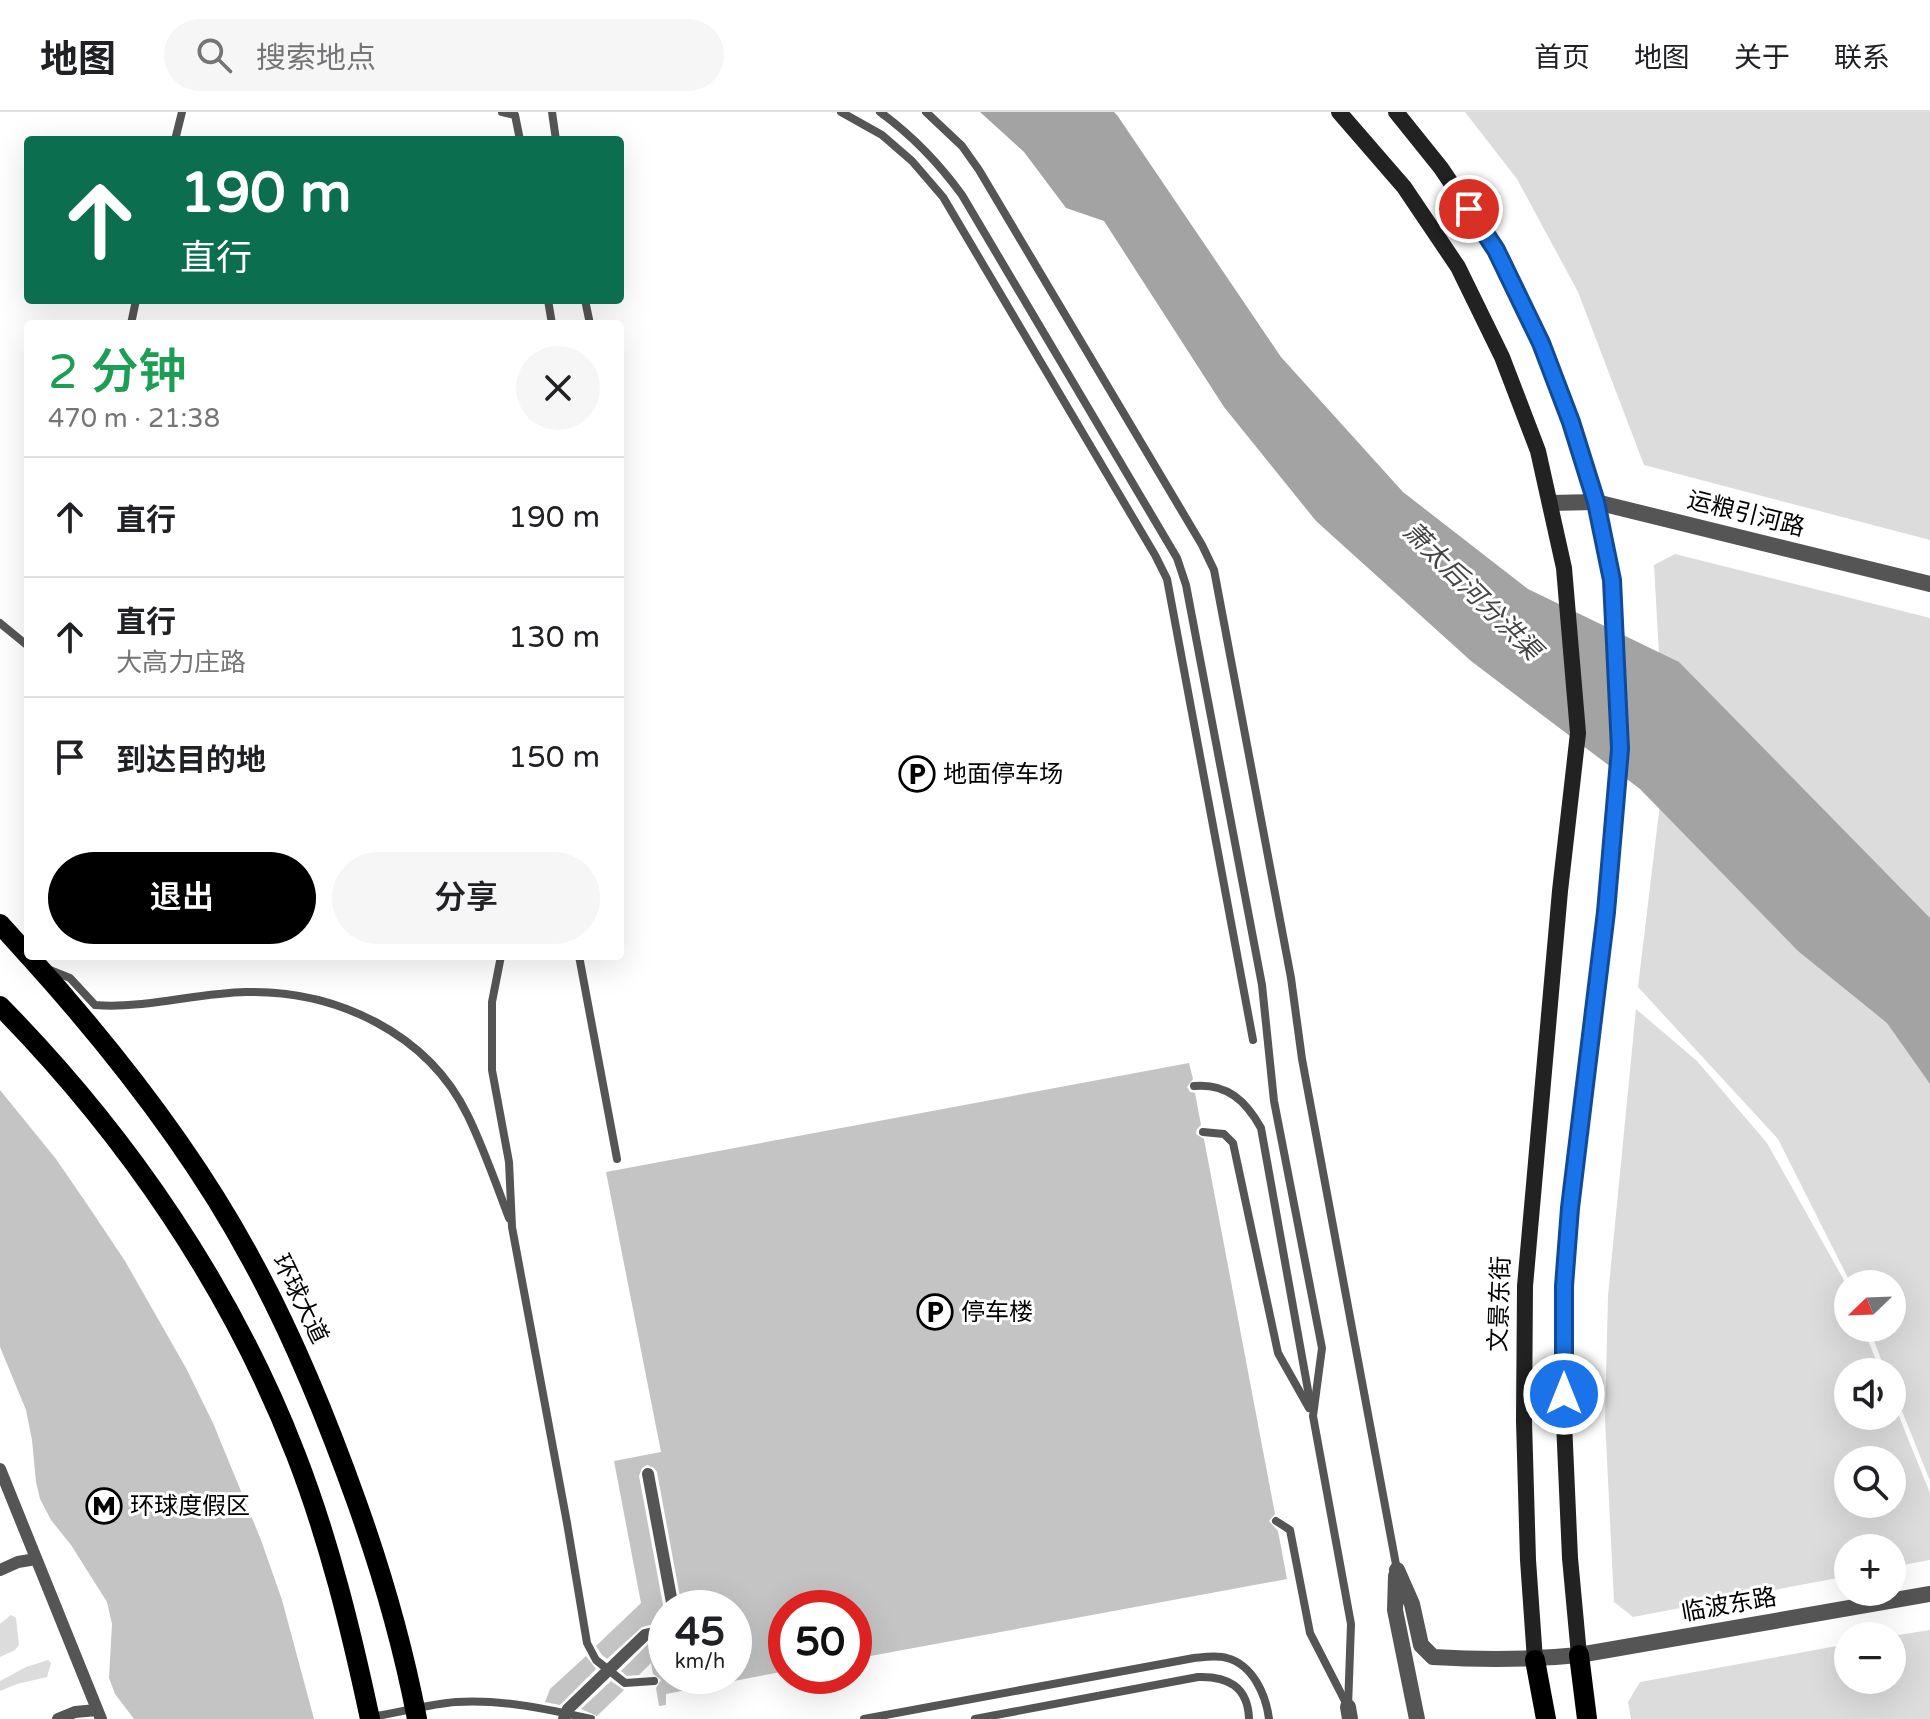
<!DOCTYPE html>
<html lang="zh">
<head>
<meta charset="utf-8">
<style>
  body { margin:0; font-family:"Varela Round","Noto Sans SC",sans-serif; background:#f6f6f6; color:#202124; height:100vh; display:flex; flex-direction:column; font-size:30px; white-space:nowrap }
  * { box-sizing:border-box; margin:0 }
  p { font-size:26px; color:#757577 }
  .icon { flex:none; width:44px; height:44px; fill:none; stroke:currentColor; stroke-width:2; stroke-linecap:round; stroke-linejoin:round }
  .map { position:relative; flex:1; overflow:hidden }
  .panel { position:absolute; left:24px; top:208px; width:600px; height:640px; display:flex; flex-direction:column; background:#fff; border-radius:8px; box-shadow:0 8px 32px #0002 }
  .panel>* { flex:none }
  .top-card { position:absolute; left:24px; top:24px; width:600px; height:168px; border-radius:8px; box-shadow:0 8px 32px #0002; background:#0b6e4f; color:#fff; overflow:hidden }
  .needle { width:52px; rotate:247deg }
  .buttons { position:absolute; left:1834px; top:1158px; display:grid; gap:16px }
  .buttons a { display:grid; place-items:center; width:72px; height:72px; border-radius:50%; background:#fff; box-shadow:0 8px 32px #0002; font-size:40px }
  .speed { position:absolute; left:648px; top:1478px; display:flex; gap:16px; font-size:40px; font-weight:700; text-align:center }
  .speed>* { display:grid; place-content:center; width:104px; height:104px; border-radius:50%; background:#fff; box-shadow:0 8px 32px #0002; line-height:1 }
  .speed small { font-size:20px; font-weight:400 }
  .speed .limit { border:12px solid #d22; background:#fff; color:#111 }
  .pin { position:absolute; display:grid; place-items:center; width:68px; height:68px; color:#fff; margin:-34px; border:4px solid #fff; border-radius:50%; box-shadow:0 2px 8px #0007 }
  .me { position:absolute; width:88px; margin:-44px; rotate:0deg; stroke-linejoin:round; filter:drop-shadow(0 0 6px #0008) }
  .turn { display:flex; align-items:center; gap:28px; height:168px; padding:0 24px; font-size:36px }
  .turn .icon { width:104px; height:104px; stroke-width:2.5 }
  .turn b { display:block; font-size:56px; line-height:68px }
  .round { display:grid; place-items:center; flex:none; width:84px; height:84px; border-radius:42px; background:#f6f6f6 }
  .head { display:flex; align-items:center; justify-content:space-between; height:136px; padding:0 24px }
  h1 { font-size:48px; font-weight:600; line-height:60px; color:#1e9e55 }
  .action { display:flex; gap:16px; margin-top:auto; padding:16px 24px }
  .action a { flex:1; height:92px; border-radius:48px; background:#000; color:#fff; font-size:32px; font-weight:600; line-height:92px; text-align:center }
  .action a+a { background:#f6f6f6; color:#202124 }
  ul { padding:0; list-style:none }
  li { display:flex; align-items:center; gap:24px; height:120px; padding:0 24px; border-top:2px solid #e0e0e0 }
  li div { flex:1 }
  li b { display:block; font-size:30px }
  li em { font-style:normal }
  header { display:flex; align-items:center; gap:48px; box-sizing:border-box; height:112px; padding:0 40px; background:#fff; border-bottom:2px solid #e0e0e0 }
  header strong { font-size:38px }
  nav { display:flex; gap:44px; margin-inline-start:auto; font-size:28px }
  .search { width:560px; height:72px; background:#f6f6f6; display:flex; align-items:center; gap:20px; box-sizing:border-box; padding:0 28px; border-radius:44px; color:#757577; font-size:30px }
  .map>svg:first-child { display:block }
  .green { fill:#dcdcdc; fill-rule:evenodd }
  .water { fill:#a3a3a3 }
  .building { fill:#c4c4c4 }
  .lines { fill:none; stroke-linecap:round; stroke-linejoin:round }
  .service { stroke:#555; stroke-width:8 }
  .pedestrian { stroke:#555; stroke-width:12 }
  .tertiary { stroke:#555; stroke-width:16 }
  .secondary { stroke:#222; stroke-width:16 }
  .primary { stroke:#000; stroke-width:20 }
  .route-casing { stroke:#114b97; stroke-width:20 }
  .route { stroke:#1a73e8; stroke-width:14 }
  .labels { text-anchor:middle; dominant-baseline:central; stroke-width:6; stroke-linejoin:round; paint-order:stroke }
  .street-label { font-size:24px; fill:#000; stroke:#fff }
  .poi-label { font-size:24px; fill:#000; stroke:#fff; text-anchor:start }
  .water-label { font-size:26px; font-style:italic; fill:#444; stroke:#fff }
</style>
</head>
<body>
<header>
<strong>地图</strong>
<div class="search"><svg class="icon" aria-label="search" viewBox="0 0 24 24"><circle cx="10" cy="10" r="6"/><path d="M15 15l6 6"/></svg>搜索地点</div>
<nav><a>首页</a><a>地图</a><a>关于</a><a>联系</a></nav>
</header>
<div class="map">
<svg width="1930" height="1607" viewBox="0 0 1930 1607">
  <rect width="100%" height="100%" fill="#fff"/>
  <g class="green">
    <path d="M1465,0H1930V428L1644,353L1578,180L1517,67Z"/>
    <path d="M1675,442L1930,506V1369L1892,1274V1260H1886L1869,1216H1892V1172H1851L1778,1027L1638,875L1665,650L1654,453Z"/>
    <path d="M1636,897L1697,949L1767,1031L1845,1170L1848,1178V1216H1863L1881,1260H1848V1304H1892V1287L1930,1381V1448L1892,1455V1436H1848V1464L1633,1505L1614,1490L1605,1307L1608,1184ZM1892,1348V1392H1848V1348Z"/>
    <path d="M11,1503L16,1506L19,1533L15,1538L0,1545V1512Z"/>
    <path d="M1930,1518V1607H1631L1628,1590L1640,1570L1848,1532V1568H1892V1524Z"/>
    <path d="M48,1548L51,1551L47,1565L17,1572L0,1579V1569L26,1555Z"/>
  </g>
  <path class="water" d="M980,0H1114L1117,3L1281,245L1403,380L1528,477L1679,550L1930,806V972L1887,911L1798,839L1640,677L1471,549L1316,409L1224,295L1104,109L1066,96L1024,40Z"/>
  <g class="building">
    <path d="M1189,951L1193,967L1187,975L1190,980L1195,981L1201,1013L1197,1017L1196,1022L1204,1027L1275,1402L1269,1409L1278,1419L1287,1467L854,1547V1496H786V1559L734,1569V1496H682L657,1360L654,1356L647,1353L642,1356L639,1364L666,1509L642,1515L607,1547L602,1543L596,1534L641,1491L614,1349L661,1340L606,1060Z"/>
    <path d="M0,978L56,1047L91,1098L125,1149L186,1256L213,1311L261,1428L282,1488L314,1607H134L115,1582L109,1566L112,1512L107,1490L71,1433L51,1408L40,1387L36,1370L32,1328L26,1298L0,1235Z"/>
    <path d="M666,1527V1564H722L723,1571L666,1582V1593L659,1594L656,1576L661,1568L653,1562L651,1551L639,1563L627,1564L621,1559L649,1531Z"/>
    <path d="M586,1544L596,1557L560,1593L545,1590L550,1577Z"/>
    <path d="M611,1569L624,1578L597,1604L581,1597Z"/>
  </g>
  <g class="lines">
    <g class="service">
      <path d="M502,0L515,3L520,28"/>
      <path d="M552,0L556,28"/>
      <path d="M841,0L882,23L912,49L943,85L1155,443L1167,467L1253,928"/>
      <path d="M880,0C913,24 938,50 962,83L1177,446L1186,473L1262,873L1274,989L1322,1236L1313,1304L1351,1512L1348,1595"/>
      <path d="M926,0L962,34L979,58L1202,433L1214,458L1291,866L1302,947L1397,1458"/>
      <path d="M175,28L182,0"/>
      <path d="M548,188L552,212"/>
      <path d="M585,188L590,212"/>
      <path d="M131,212L136,188"/>
      <path d="M0,511L28,534"/>
      <path d="M501,844L492,890V958L509,1050L512,1115L567,1411L587,1531L596,1548L625,1571L654,1569"/>
      <path d="M579,844L617,1047"/>
      <path d="M50,858L70,866L95,893C145,897 196,881 246,880C336,878 428,921 468,1004C484,1037 496,1072 509,1106"/>
      <path d="M1194,974C1227,971 1246,989 1261,1016L1311,1295"/>
      <path d="M1203,1020L1224,1022L1233,1031L1278,1241L1309,1296"/>
      <path d="M1276,1409L1290,1418L1310,1521L1348,1595"/>
      <path d="M370,1605C399,1601 428,1592 456,1590C501,1587 548,1597 591,1607"/>
      <path d="M864,1607L1194,1546C1205,1545 1217,1543 1227,1546C1253,1553 1266,1583 1269,1607"/>
      <path d="M975,1607L1198,1565C1227,1564 1248,1574 1249,1607"/>
    </g>
    <g class="pedestrian">
      <path d="M0,1357L101,1607"/>
      <path d="M648,1362L673,1496"/>
      <path d="M0,1458L18,1450L36,1447"/>
      <path d="M58,1607L75,1600L97,1598"/>
      <path d="M564,1607L568,1597L645,1523L666,1518"/>
    </g>
    <g class="tertiary">
      <path d="M1550,391L1596,390L1930,472"/>
      <path d="M1397,1458L1412,1492L1421,1533L1433,1545C1482,1548 1530,1548 1579,1543L1930,1482"/>
      <path d="M1396,1464L1395,1498L1417,1607"/>
      <path d="M1348,1595L1350,1607"/>
    </g>
    <g class="secondary">
      <path d="M1339,0L1404,75L1458,155L1502,245L1538,339L1564,456L1578,621L1560,779L1525,1174L1524,1309L1528,1448L1535,1548"/>
      <path d="M1396,0L1441,56L1496,138L1541,231L1571,310L1596,390L1612,468L1620,637L1606,800L1570,1096L1564,1174V1310L1570,1446L1579,1543"/>
    </g>
    <g class="primary">
      <path d="M0,812L28,843"/>
      <path d="M29,844C112,936 192,1037 251,1147C294,1225 327,1307 357,1391C382,1461 403,1534 417,1607"/>
      <path d="M0,894C126,1022 231,1175 296,1343C329,1428 351,1518 370,1607"/>
      <path d="M1579,1543L1587,1607"/>
      <path d="M1535,1548L1546,1607"/>
    </g>
  </g>
  <g class="lines">
    <defs>
      <path id="route" d="M1469,97L1496,138L1541,231L1571,310L1596,390L1612,468L1620,637L1606,800L1570,1096L1564,1174V1282"/>
    </defs>
    <use href="#route" class="route-casing"/>
    <use href="#route" class="route"/>
  </g>
  <defs>
    <symbol id="parking-ring" viewBox="-11 -11 22 22"><circle r="9.5" fill="#fff" stroke="#000" stroke-width="1.5"/><path d="M-3.5-5.5H1a3.5 3.5 0 0 1 0 7H-1V5.5H-3.5ZM-1-3.4V-.6H.8a1.4 1.4 0 0 0 0-2.8Z" fill="#000"/></symbol>
    <symbol id="metro-ring" viewBox="-11 -11 22 22"><circle r="9.5" fill="#fff" stroke="#000" stroke-width="1.5"/><path d="M-5.5 5V-5H-3L0 0L3-5H5.5V5H3V-.5L0 4L-3-.5V5Z" fill="#000"/></symbol>
  </defs>
  <g fill-rule="evenodd">
    <use href="#parking-ring" x="897" y="642" width="40" height="40"/>
    <use href="#parking-ring" x="915" y="1180" width="40" height="40"/>
    <use href="#metro-ring" x="84" y="1374" width="40" height="40"/>
  </g>
  <g class="labels">
    <g class="street-label">
      <text transform="translate(1746 402) rotate(14)">运粮引河路</text>
      <text transform="translate(300 1187) rotate(64)">环球大道</text>
      <text transform="translate(1500 1192) rotate(-88)">文景东街</text>
      <text transform="translate(1729 1493) rotate(-10)">临波东路</text>
    </g>
    <g class="poi-label">
      <text x="943" y="662">地面停车场</text>
      <text x="961" y="1200">停车楼</text>
      <text x="130" y="1394">环球度假区</text>
    </g>
    <g class="water-label">
      <text transform="translate(1472 479) rotate(45)">萧太后河分洪渠</text>
    </g>
  </g>
</svg>
<div class="buttons">
<a><svg class="needle" viewBox="-14 -14 28 28"><path d="M0-13l5 13h-10z" fill="#e53935"/><path d="M0 13l5-13h-10z" fill="#757577"/></svg></a>
<a><svg class="icon" aria-label="sound" viewBox="0 0 24 24"><path d="M4 9h4l5-4v14l-5-4H4zM17 9q2 3 0 6"/></svg></a>
<a><svg class="icon" aria-label="search" viewBox="0 0 24 24"><circle cx="10" cy="10" r="6"/><path d="M15 15l6 6"/></svg></a>
<a>+</a>
<a>−</a>
</div>
<div class="speed"><div>45<small>km/h</small></div><div class="limit">50</div></div>
<div class="pin" style="left:1469px;top:97px;background:#d93025"><svg class="icon" aria-label="arrive" viewBox="0 0 24 24"><path d="M6 21V4h12l-3 4 3 4H6"/></svg></div>
<svg class="me" style="left:1564px;top:1282px" viewBox="-20 -20 40 40"><circle r="17" fill="#1a73e8" stroke="#fff" stroke-width="3"/><path d="M0-11L8 9 0 5-8 9z" fill="#fff"/></svg>
<div class="top-card">
<div class="turn"><svg class="icon" aria-label="ahead" viewBox="0 0 24 24"><path d="M12 20V5M6 11l6-6 6 6"/></svg><div><b>190 m</b>直行</div></div>
</div>
<section class="panel">
<div class="head"><div><h1>2 分钟</h1><p>470 m · 21:38</p></div><a class="round"><svg class="icon" aria-label="close" viewBox="0 0 24 24"><path d="M6 6l12 12M18 6L6 18"/></svg></a></div>
<ul>
<li><svg class="icon" aria-label="ahead" viewBox="0 0 24 24"><path d="M12 20V5M6 11l6-6 6 6"/></svg><div><b>直行</b></div><em>190 m</em></li>
<li><svg class="icon" aria-label="ahead" viewBox="0 0 24 24"><path d="M12 20V5M6 11l6-6 6 6"/></svg><div><b>直行</b><p>大高力庄路</p></div><em>130 m</em></li>
<li><svg class="icon" aria-label="arrive" viewBox="0 0 24 24"><path d="M6 21V4h12l-3 4 3 4H6"/></svg><div><b>到达目的地</b></div><em>150 m</em></li>
</ul>
<div class="action"><a>退出</a><a>分享</a></div>
</section>
</div>
</body>
</html>
